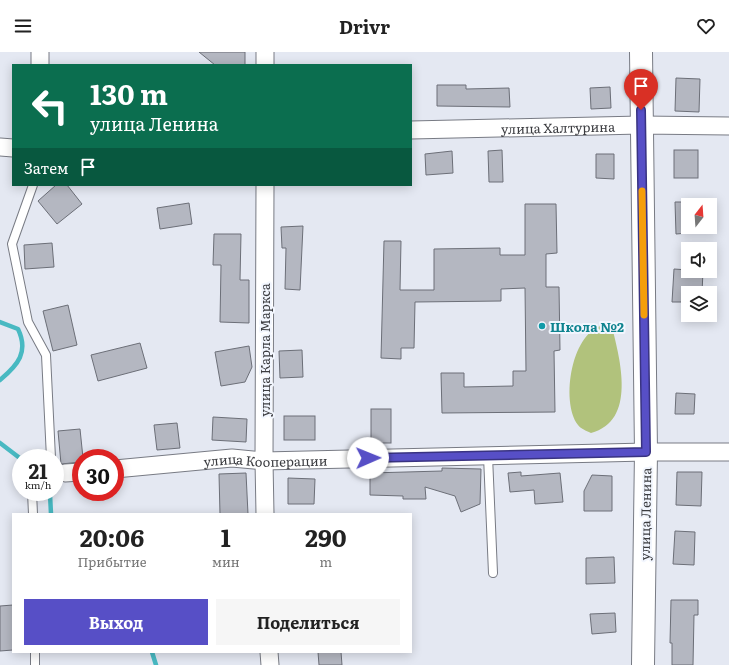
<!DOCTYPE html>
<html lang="ru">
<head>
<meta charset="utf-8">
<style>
  body { margin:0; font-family:Literata,serif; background:#f6f6f6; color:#222; height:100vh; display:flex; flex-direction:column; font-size:15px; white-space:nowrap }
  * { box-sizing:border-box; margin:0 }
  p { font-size:13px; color:#767676 }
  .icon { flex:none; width:22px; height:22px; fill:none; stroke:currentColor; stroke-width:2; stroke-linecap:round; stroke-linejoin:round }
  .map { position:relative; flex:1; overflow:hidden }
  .side { position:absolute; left:12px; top:461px; width:400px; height:140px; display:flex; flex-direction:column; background:#fff; border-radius:0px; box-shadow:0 2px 10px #0003 }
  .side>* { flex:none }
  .top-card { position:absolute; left:12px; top:12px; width:400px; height:122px; border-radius:0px; box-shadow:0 2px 10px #0003; background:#0b6e4f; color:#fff; overflow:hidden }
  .needle { width:26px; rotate:17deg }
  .fabs { position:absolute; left:681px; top:146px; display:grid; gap:8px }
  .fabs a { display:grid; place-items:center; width:36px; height:36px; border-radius:0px; background:#fff; box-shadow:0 2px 10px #0003; font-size:20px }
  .speed { position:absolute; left:12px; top:397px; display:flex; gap:8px; font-size:20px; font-weight:700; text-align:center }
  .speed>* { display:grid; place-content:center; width:52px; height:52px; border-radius:50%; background:#fff; box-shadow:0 2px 10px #0003; line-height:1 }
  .speed small { font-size:10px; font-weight:400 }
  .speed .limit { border:6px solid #d22; background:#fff; color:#111 }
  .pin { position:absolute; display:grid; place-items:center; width:34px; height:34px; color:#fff; margin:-41px -17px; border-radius:50% 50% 50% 0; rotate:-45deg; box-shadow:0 0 4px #0007 }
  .pin .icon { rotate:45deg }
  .me { position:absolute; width:44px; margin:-22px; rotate:89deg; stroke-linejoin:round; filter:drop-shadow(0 0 3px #0008) }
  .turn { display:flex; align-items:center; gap:14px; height:84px; padding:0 12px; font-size:18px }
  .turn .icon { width:52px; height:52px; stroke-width:2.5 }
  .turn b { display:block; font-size:28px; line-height:34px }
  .then { display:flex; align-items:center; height:38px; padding:0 12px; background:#0003; gap:8px; font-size:15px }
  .eta { display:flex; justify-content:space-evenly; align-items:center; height:68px; text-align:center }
  .eta b { font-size:24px; font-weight:700; line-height:28px }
  .action { display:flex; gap:8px; margin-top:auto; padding:8px 12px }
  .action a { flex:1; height:46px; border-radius:0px; background:#574fc6; color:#fff; font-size:16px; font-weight:700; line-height:46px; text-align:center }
  .action a+a { background:#f6f6f6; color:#222 }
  header { display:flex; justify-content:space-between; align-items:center; height:52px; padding:0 12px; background:#fff; font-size:18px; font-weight:700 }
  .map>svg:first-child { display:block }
  .green { fill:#b1c27c }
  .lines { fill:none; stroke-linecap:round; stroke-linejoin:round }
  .stream { stroke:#48b9c2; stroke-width:4.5 }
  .building { fill:#b4b7c1; stroke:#6c6f78 }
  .lane-casing { stroke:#787b84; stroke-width:10 }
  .street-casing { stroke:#787b84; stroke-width:19 }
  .secondary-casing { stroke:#787b84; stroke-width:24 }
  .lane { stroke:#fff; stroke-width:8 }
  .street { stroke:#fff; stroke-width:17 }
  .secondary { stroke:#fff; stroke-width:22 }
  .route-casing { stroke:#393381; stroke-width:10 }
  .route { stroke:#574fc6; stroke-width:7 }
  .slow { stroke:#f59e0b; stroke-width:7 }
  .culture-dot { fill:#0f9aa8; stroke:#f2f6fe; stroke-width:1.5 }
  .labels { text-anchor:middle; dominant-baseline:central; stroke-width:4; stroke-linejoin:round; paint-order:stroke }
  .street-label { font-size:13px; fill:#3b3c40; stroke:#f2f6fe }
  .culture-label { font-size:13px; font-weight:bold; fill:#0d838f; stroke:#f2f6fe; text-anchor:start }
</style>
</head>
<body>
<header><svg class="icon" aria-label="menu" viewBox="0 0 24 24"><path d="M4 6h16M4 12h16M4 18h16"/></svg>Drivr<svg class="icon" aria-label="heart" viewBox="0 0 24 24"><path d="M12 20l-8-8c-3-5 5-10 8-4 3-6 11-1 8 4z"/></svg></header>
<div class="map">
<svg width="729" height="613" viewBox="0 0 729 613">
  <rect width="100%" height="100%" fill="#e4e8f2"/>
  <path class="green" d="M605,273L612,275C620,307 637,369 591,381C587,379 581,377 578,373C560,349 572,277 605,273Z"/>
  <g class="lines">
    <g class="stream">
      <path d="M0,270L18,277C29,300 18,313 0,328"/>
      <path d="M0,391L21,407"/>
      <path d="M50,442L51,462"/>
      <path d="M152,600L156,613"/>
    </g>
  </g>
  <g class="building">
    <path d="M199,0H245V13H215Z"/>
    <path d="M676,26L700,27L699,60L675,59Z"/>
    <path d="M437,33H466V37L509,36L510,55L437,54Z"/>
    <path d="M610,35L611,56L591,57L590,36Z"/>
    <path d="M502,98L503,130H489L488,99Z"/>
    <rect x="674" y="98" width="24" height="28"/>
    <path d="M452,99L453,121L426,123L425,102Z"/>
    <path d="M596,102H614V127L596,126Z"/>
    <path d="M56,133H67L82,152L57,172L38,149Z"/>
    <path d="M675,150H688V181L676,182Z"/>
    <path d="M189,151L192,172L160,177L157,156Z"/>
    <path d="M525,152H556L557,201L546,202V235H559L560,298L554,299L555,360L442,361L441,321H464V335L513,334V319H526L525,236L501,237V249L415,250L414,296H401V307L381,306L384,189H401L400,238H434V197L500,196V203H525Z"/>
    <path d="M303,174L300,238L285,237L286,196H282L281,175Z"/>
    <path d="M214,182H241L240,228H249V271L220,270L221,213H213Z"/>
    <path d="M52,191L54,215L25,217L24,193Z"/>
    <path d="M674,217L703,219L702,241H688V250H672Z"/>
    <path d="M68,253L77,293L53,299L43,259Z"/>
    <path d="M140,291L147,316L98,329L91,303Z"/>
    <path d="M249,294L252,315L245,330L221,334L215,300Z"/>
    <path d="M302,298L303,325L280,326L279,299Z"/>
    <path d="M676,341L695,342L694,362H675Z"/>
    <rect x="371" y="357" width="20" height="34"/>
    <rect x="284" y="364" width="31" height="24"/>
    <path d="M213,365L247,367L246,390L212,388Z"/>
    <path d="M177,371L180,396L157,398L154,373Z"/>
    <path d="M80,377L83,406H81V410L61,412L58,379Z"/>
    <path d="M442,416L481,417L480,452L461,460L455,444L425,435L426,447H403V444L370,443V421L442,419Z"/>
    <path d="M521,420V424L560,421L563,450L535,452L534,438L510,440L508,421Z"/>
    <path d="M677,420H702L701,454L676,453Z"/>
    <path d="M246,421L248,462H220L219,422Z"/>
    <path d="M592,423L612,424V459H584V439Z"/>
    <path d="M288,426L315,427L314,452H288Z"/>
    <path d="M675,479L695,480L694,513L673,512Z"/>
    <path d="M614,505L615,531L586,532V506Z"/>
    <path d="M671,548H698V563H694L693,613H672V591H670Z"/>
    <path d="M13,553V598L0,599V554Z"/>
    <path d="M615,561L616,580L592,582L590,562Z"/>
    <path d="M318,600H341L342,613H319Z"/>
  </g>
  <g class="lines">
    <defs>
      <g id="lane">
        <path d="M33,133L12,192L28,270L46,303L51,406"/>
        <path d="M488,404L493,521"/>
        <path d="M32,440L33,462"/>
        <path d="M35,613V600"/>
      </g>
      <g id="street">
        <path d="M40,13V0"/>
        <path d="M265,13V0"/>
        <path id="s1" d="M411,78L641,73L729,74"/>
        <path d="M0,95L13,96"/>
        <path d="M265,133L264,409L265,462"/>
        <path id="s2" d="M115,417L232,406L264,409L646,400H729"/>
        <path d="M65,421L81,420"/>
        <path d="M269,600L270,613"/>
      </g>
      <path id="secondary" d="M641,0L646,400L643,613"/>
    </defs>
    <use href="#lane" class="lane-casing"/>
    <use href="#street" class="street-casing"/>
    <use href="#secondary" class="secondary-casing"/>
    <use href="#lane" class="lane"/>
    <use href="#street" class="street"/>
    <use href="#secondary" class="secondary"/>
  </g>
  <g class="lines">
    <defs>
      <path id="route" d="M368,406L646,400L641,58"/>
    </defs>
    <use href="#route" class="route-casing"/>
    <use href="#route" class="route"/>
    <path class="slow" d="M642,139L644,263"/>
  </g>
  <circle class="culture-dot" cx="542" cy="274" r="4"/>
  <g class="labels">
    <g class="street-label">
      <text stroke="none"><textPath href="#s1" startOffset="147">улица Халтурина</textPath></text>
      <text transform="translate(264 298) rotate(-90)">улица Карла Маркса</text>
      <text stroke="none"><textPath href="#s2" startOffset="151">улица Кооперации</textPath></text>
      <text transform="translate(645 462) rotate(-89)">улица Ленина</text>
    </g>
    <g class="culture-label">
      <text x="550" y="274">Школа №2</text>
    </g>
  </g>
</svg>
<div class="fabs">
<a><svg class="needle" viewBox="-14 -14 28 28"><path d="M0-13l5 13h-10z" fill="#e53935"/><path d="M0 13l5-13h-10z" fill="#767676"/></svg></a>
<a><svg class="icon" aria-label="sound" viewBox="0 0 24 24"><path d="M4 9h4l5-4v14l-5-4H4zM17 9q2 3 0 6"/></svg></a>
<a><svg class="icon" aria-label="layers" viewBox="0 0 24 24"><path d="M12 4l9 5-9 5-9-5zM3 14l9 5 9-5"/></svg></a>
</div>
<div class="speed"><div>21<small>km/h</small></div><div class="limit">30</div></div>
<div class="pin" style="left:641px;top:58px;background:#d93025"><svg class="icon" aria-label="arrive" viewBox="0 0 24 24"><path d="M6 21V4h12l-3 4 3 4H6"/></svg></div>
<svg class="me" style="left:368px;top:406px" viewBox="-20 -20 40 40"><circle r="19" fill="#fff"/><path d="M0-13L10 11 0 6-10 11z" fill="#574fc6"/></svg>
<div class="top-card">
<div class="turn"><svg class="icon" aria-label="left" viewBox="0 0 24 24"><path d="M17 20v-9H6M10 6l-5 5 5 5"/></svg><div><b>130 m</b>улица Ленина</div></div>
<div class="then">Затем<svg class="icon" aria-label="arrive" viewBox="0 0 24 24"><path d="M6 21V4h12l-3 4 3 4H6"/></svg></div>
</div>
<section class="side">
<div class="eta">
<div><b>20:06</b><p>Прибытие</p></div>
<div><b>1</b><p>мин</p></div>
<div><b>290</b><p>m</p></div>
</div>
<div class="action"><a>Выход</a><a>Поделиться</a></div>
</section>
</div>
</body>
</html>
